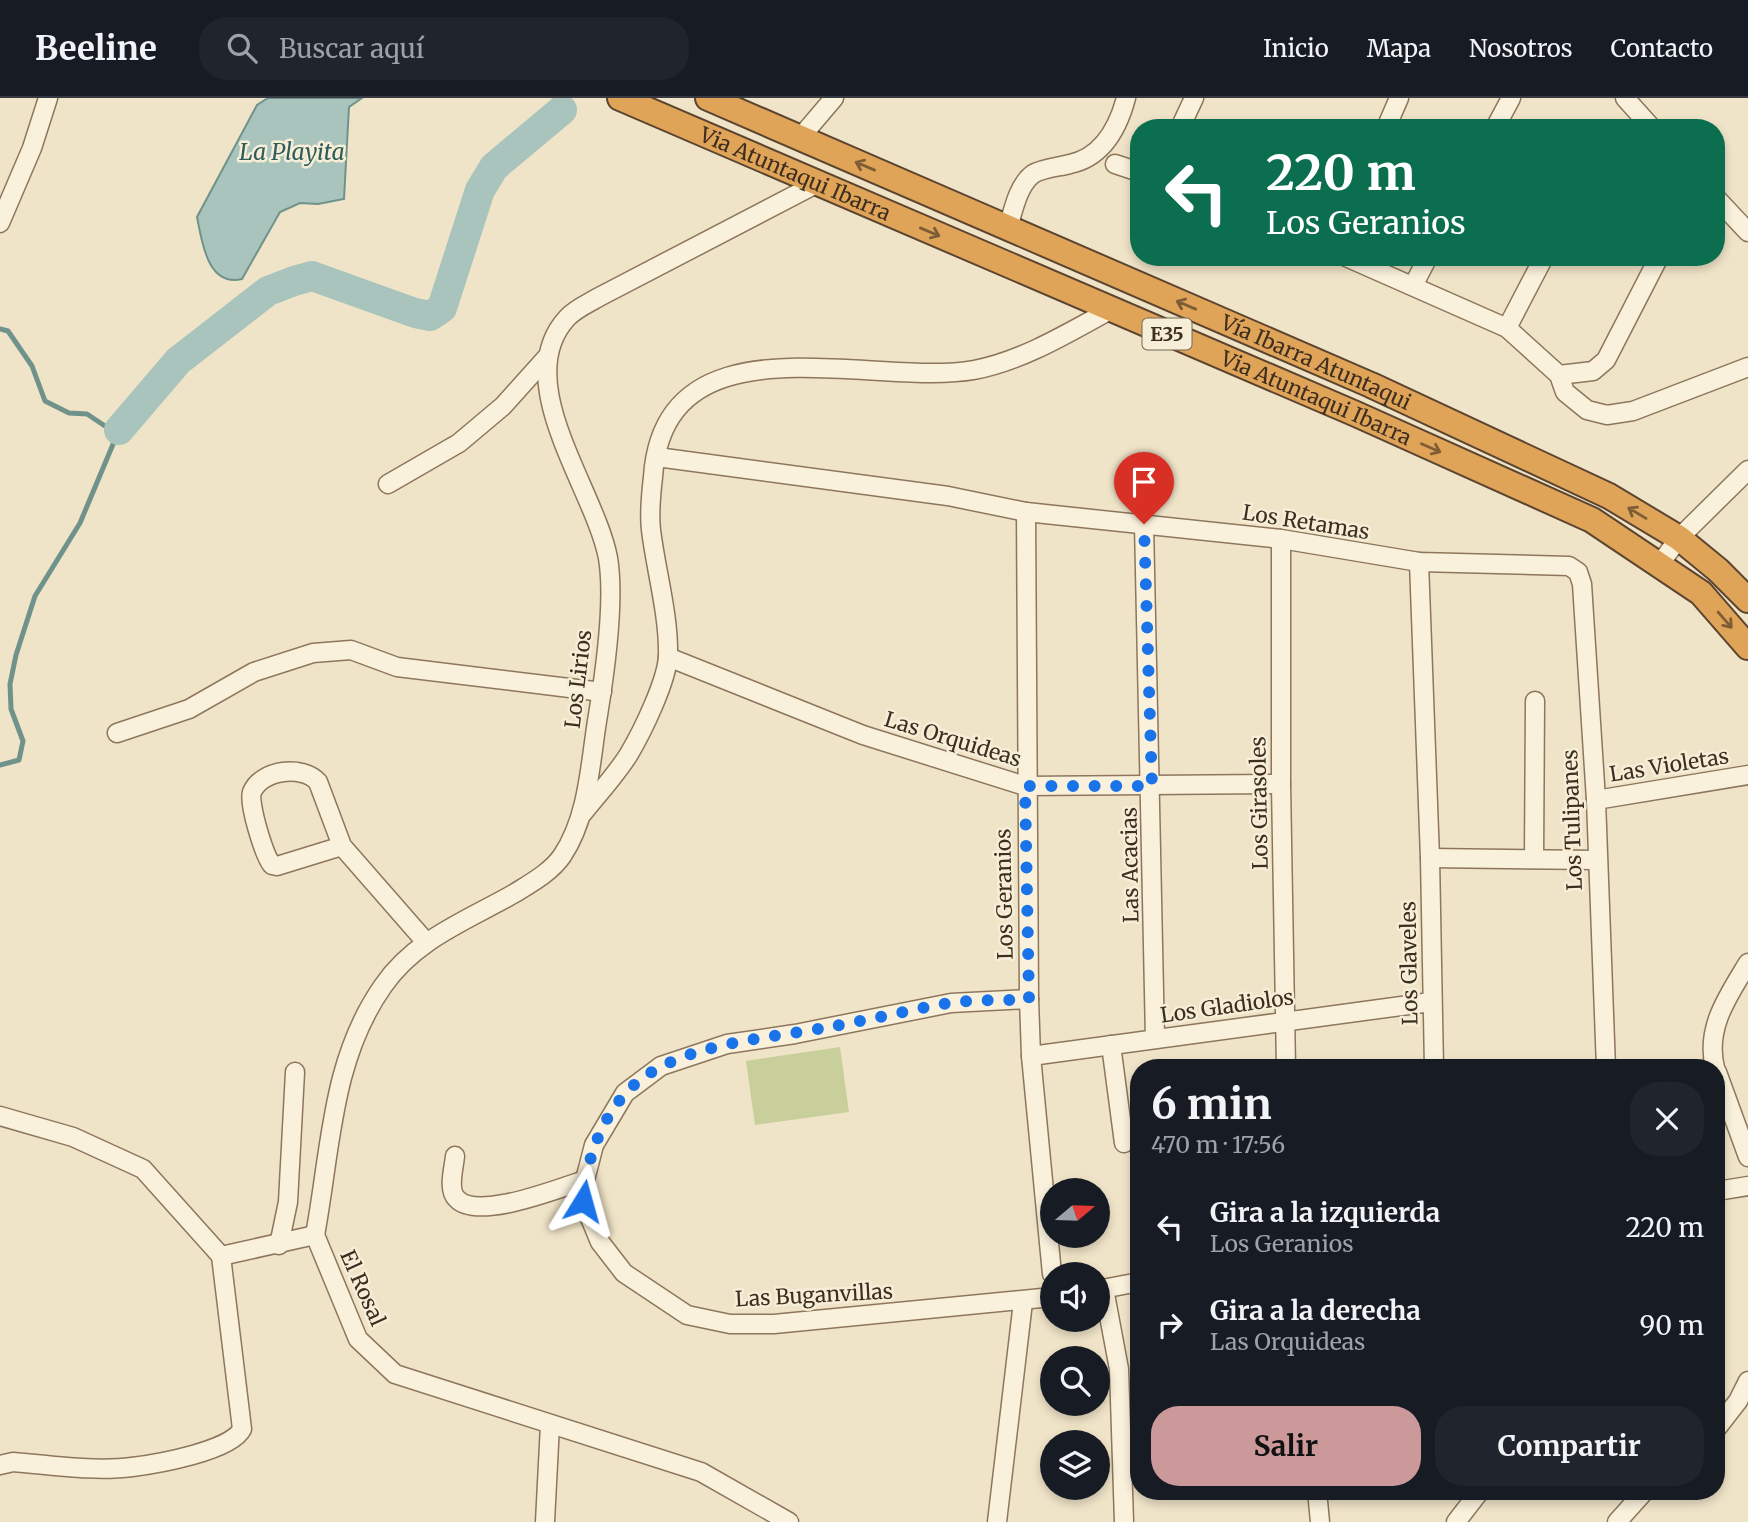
<!DOCTYPE html>
<html lang="es">
<head>
<meta charset="utf-8">
<style>
  body { margin:0; font-family:Merriweather,serif; background:#20242c; color:#f1f3f6; height:100vh; display:flex; flex-direction:column; font-size:26px; white-space:nowrap }
  * { box-sizing:border-box; margin:0 }
  p { font-size:23px; color:#9ea1a6 }
  .icon { flex:none; width:38px; height:38px; fill:none; stroke:currentColor; stroke-width:2; stroke-linecap:round; stroke-linejoin:round }
  .map { position:relative; flex:1; overflow:hidden }
  .drawer { position:absolute; left:1130px; top:961px; width:595px; height:441px; display:flex; flex-direction:column; background:#171b24; border-radius:28px; box-shadow:0 4px 10px #0003 }
  .drawer>* { flex:none }
  .guide { position:absolute; left:1130px; top:21px; width:595px; height:147px; border-radius:28px; box-shadow:0 4px 10px #0003; background:#0b6e4f; color:#fff; overflow:hidden }
  .needle { width:46px; rotate:71deg }
  .tools { position:absolute; left:1040px; top:1080px; display:grid; gap:14px }
  .tools a { display:grid; place-items:center; width:70px; height:70px; border-radius:50%; background:#171b24; box-shadow:0 4px 10px #0003; font-size:35px }
  .pin { position:absolute; display:grid; place-items:center; width:60px; height:60px; color:#fff; margin:-72px -30px; border-radius:50% 50% 50% 0; rotate:-45deg; box-shadow:0 0 7px #0007 }
  .pin .icon { rotate:45deg }
  .me { position:absolute; width:77px; margin:-38px; rotate:8deg; stroke-linejoin:round; filter:drop-shadow(0 0 5px #0008) }
  .turn { display:flex; align-items:center; gap:24px; height:147px; padding:0 21px; font-size:32px }
  .turn .icon { width:91px; height:91px; stroke-width:2.5 }
  .turn b { display:block; font-size:49px; line-height:60px }
  .round { display:grid; place-items:center; flex:none; width:74px; height:74px; border-radius:28px; background:#20242c }
  .head { display:flex; align-items:center; justify-content:space-between; height:119px; padding:0 21px }
  h1 { font-size:42px; font-weight:700; line-height:52px }
  .primary-button { display:flex; gap:14px; margin-top:auto; padding:14px 21px }
  .primary-button a { flex:1; height:80px; border-radius:28px; background:#cc999b; color:#111; font-size:28px; font-weight:700; line-height:80px; text-align:center }
  .primary-button a+a { background:#20242c; color:#f1f3f6 }
  ul { padding:0; list-style:none }
  li { display:flex; align-items:center; gap:21px; height:98px; padding:0 21px }
  li div { flex:1 }
  li b { display:block; font-size:26px }
  li em { font-style:normal }
  header { display:flex; align-items:center; gap:42px; box-sizing:border-box; height:98px; padding:0 35px; background:#171b24; border-bottom:2px solid #363941 }
  header strong { font-size:33px }
  nav { display:flex; gap:38px; margin-inline-start:auto; font-size:24px }
  .search { width:490px; height:63px; background:#20242c; display:flex; align-items:center; gap:18px; box-sizing:border-box; padding:0 24px; border-radius:28px; color:#9ea1a6; font-size:26px }
  .map>svg:first-child { display:block }
  .green { fill:#c9cf9b }
  .water { fill:#a9c4bc; stroke:#6f938a; stroke-width:2 }
  .lines { fill:none; stroke-linecap:round; stroke-linejoin:round }
  .stream { stroke:#6f938a; stroke-width:5 }
  .river { stroke:#a9c4bc; stroke-width:30 }
  .minor-casing { stroke:#8d765c; stroke-width:21 }
  .highway-casing { stroke:#5b4430; stroke-width:28 }
  .minor { stroke:#faf1dc; stroke-width:18 }
  .highway { stroke:#e0a458; stroke-width:24 }
  .oneway { stroke:#7e5d36 }
  .route { stroke:#1a73e8; stroke-width:12; stroke-dasharray:0 21.6 }
  .labels { text-anchor:middle; dominant-baseline:central; stroke-width:5; stroke-linejoin:round; paint-order:stroke }
  .shield { fill:#f7eed8; stroke:#756857; stroke-width:2 }
  .shield-label { font-size:19px; font-weight:bold; fill:#3d2e20 }
  .street-label { font-size:21px; fill:#3d2e20; stroke:#f7eed8 }
  .water-label { font-size:23px; font-style:italic; fill:#2f5d5a; stroke:#f7eed8 }
</style>
</head>
<body>
<header>
<strong>Beeline</strong>
<div class="search"><svg class="icon" aria-label="search" viewBox="0 0 24 24"><circle cx="10" cy="10" r="6"/><path d="M15 15l6 6"/></svg>Buscar aquí</div>
<nav><a>Inicio</a><a>Mapa</a><a>Nosotros</a><a>Contacto</a></nav>
</header>
<div class="map">
<svg width="1748" height="1424" viewBox="0 0 1748 1424">
  <rect width="100%" height="100%" fill="#f0e4c8"/>
  <path class="green" d="M840,949L849,1014L755,1027L746,963Z"/>
  <path class="water" d="M268,0H362L349,9L344,101L318,106L300,105L280,114L242,181C207,189 202,143 197,119L257,7Z"/>
  <g class="lines">
    <path class="stream" d="M0,231L8,233L32,268L45,303L69,315L87,316L105,328L119,332L80,425L35,498L16,557L10,586L11,611L23,643L19,662L0,667"/>
    <path class="river" d="M119,332L178,263L268,193L294,183L312,178L415,215L430,218L442,210L480,92L494,69L562,12"/>
    <defs>
      <g id="minor">
        <path d="M1625,0L1652,30"/>
        <path d="M1180,30L1194,0"/>
        <path d="M1386,30L1399,0"/>
        <path d="M1495,30L1511,0"/>
        <path d="M800,40L834,0"/>
        <path d="M1115,66L1139,74"/>
        <path d="M1717,101L1748,134"/>
        <path d="M0,125L32,50L48,0"/>
        <path d="M1008,130C1013,113 1018,87 1033,76C1043,70 1059,69 1070,66C1103,59 1118,30 1126,0"/>
        <path d="M1346,159L1507,230L1559,277L1565,294L1587,312L1607,317L1633,313L1748,269"/>
        <path d="M1413,188L1428,159"/>
        <path d="M1507,230L1544,159"/>
        <path d="M1559,277L1593,273L1606,262L1659,159"/>
        <path d="M657,359L948,398L1026,414L1281,441L1419,464L1569,468L1578,474L1582,486L1596,702L1606,970"/>
        <path d="M388,386L459,345L503,308L547,259"/>
        <path d="M1026,414L1029,901L1031,958L1052,1176"/>
        <path d="M1144,426L1155,941"/>
        <path d="M1281,441V686L1286,970"/>
        <path d="M1419,464L1430,760L1434,970"/>
        <path d="M1659,467L1679,440L1748,372"/>
        <path d="M668,559L863,637L1025,688L1281,686"/>
        <path d="M117,635L189,611L254,574L313,555L351,552L397,569L602,594"/>
        <path d="M1596,702L1748,677"/>
        <path d="M583,715C598,696 616,677 629,656C642,634 667,583 668,558C669,517 656,473 651,432C649,415 651,396 653,379C664,214 872,290 974,272C1022,263 1068,235 1110,212"/>
        <path d="M342,748L277,768L272,767C264,757 248,705 252,694C262,671 303,667 318,684L342,748L425,843"/>
        <path d="M1430,760L1596,762"/>
        <path d="M1534,761L1535,603"/>
        <path d="M1029,901L951,905L795,936L727,946L661,968L625,995L594,1047L585,1082L583,1103L600,1144L624,1175L687,1217L730,1226H774L1052,1199"/>
        <path d="M1111,947L1124,1045"/>
        <path d="M1031,958L1431,904"/>
        <path d="M1715,970C1705,930 1728,898 1748,865"/>
        <path d="M1717,974L1748,1059"/>
        <path d="M0,1018L73,1039L143,1071L221,1158L315,1137L358,1241L395,1276L701,1374L789,1424"/>
        <path d="M455,1058C454,1070 447,1092 457,1101C478,1123 559,1090 585,1082"/>
        <path d="M1717,1093L1748,1088"/>
        <path d="M315,1137C331,1051 331,962 383,888C415,841 468,822 515,795C531,785 551,774 562,758C589,718 590,664 598,617C605,574 615,502 608,460C595,391 509,283 567,220C575,211 589,205 599,199L818,85"/>
        <path d="M279,1147L288,1104L295,974"/>
        <path d="M1104,1191L1119,1271L1124,1424"/>
        <path d="M1097,1192L1139,1184"/>
        <path d="M1717,1330L1738,1303L1748,1283"/>
        <path d="M0,1367L13,1364C51,1367 94,1374 132,1369C157,1366 231,1353 242,1331L221,1158"/>
        <path d="M1317,1393L1320,1424"/>
        <path d="M545,1424L550,1327"/>
        <path d="M997,1424L1023,1204"/>
        <path d="M1456,1424L1480,1393"/>
        <path d="M1617,1424L1643,1395"/>
      </g>
      <g id="highway">
        <path id="s1" d="M620,0L1356,316L1592,422L1701,495L1748,549"/>
        <path id="s2" d="M708,0L1371,287L1609,398L1679,440L1718,472L1748,502"/>
      </g>
    </defs>
    <use href="#minor" class="minor-casing"/>
    <use href="#highway" class="highway-casing"/>
    <use href="#minor" class="minor"/>
    <use href="#highway" class="highway"/>
  </g>
  <defs><path id="oneway-shaft" d="M-6 0H5M1.5-3L5.5 0L1.5 3" fill="none" stroke-width="1.6" stroke-linecap="round" stroke-linejoin="round" transform="scale(1.75)"/></defs>
  <g class="oneway">
    <use href="#oneway-shaft" transform="translate(865 68) rotate(-157)"/>
    <use href="#oneway-shaft" transform="translate(930 134) rotate(23)"/>
    <use href="#oneway-shaft" transform="translate(1186 207) rotate(-157)"/>
    <use href="#oneway-shaft" transform="translate(1431 350) rotate(24)"/>
    <use href="#oneway-shaft" transform="translate(1637 415) rotate(-149)"/>
    <use href="#oneway-shaft" transform="translate(1725 522) rotate(49)"/>
  </g>
  <g class="lines">
    <path class="route" d="M583,1103C586,1065 599,1025 625,996C670,945 767,941 829,929C869,922 909,912 949,905C975,901 1003,903 1029,901L1025,688H1152L1144,426"/>
  </g>
  <g class="labels">
    <rect class="shield" x="1142.5" y="220.5" width="49" height="31" rx="5"/>
    <g class="shield-label">
      <text x="1167" y="236">E35</text>
    </g>
    <g class="street-label">
      <text stroke="none"><textPath href="#s1" startOffset="191">Via Atuntaqui Ibarra</textPath></text>
      <text stroke="none"><textPath href="#s2" startOffset="663">Vía Ibarra Atuntaqui</textPath></text>
      <text stroke="none"><textPath href="#s1" startOffset="758">Via Atuntaqui Ibarra</textPath></text>
      <text transform="translate(1306 424) rotate(9)">Los Retamas</text>
      <text transform="translate(578 581) rotate(-83)">Los Lirios</text>
      <text transform="translate(953 641) rotate(17)">Las Orquideas</text>
      <text transform="translate(1669 667) rotate(-9)">Las Violetas</text>
      <text transform="translate(1259 705) rotate(-91)">Los Girasoles</text>
      <text transform="translate(1572 722) rotate(-92)">Los Tulipanes</text>
      <text transform="translate(1130 767) rotate(-91)">Las Acacias</text>
      <text transform="translate(1004 796) rotate(-91)">Los Geranios</text>
      <text transform="translate(1409 865) rotate(-91)">Los Glaveles</text>
      <text transform="translate(1227 908) rotate(-8)">Los Gladiolos</text>
      <text transform="translate(363 1190) rotate(66)">El Rosal</text>
      <text transform="translate(814 1197) rotate(-3)">Las Buganvillas</text>
    </g>
    <g class="water-label">
      <text x="292" y="53">La Playita</text>
    </g>
  </g>
</svg>
<div class="tools">
<a><svg class="needle" viewBox="-14 -14 28 28"><path d="M0-13l5 13h-10z" fill="#e53935"/><path d="M0 13l5-13h-10z" fill="#9ea1a6"/></svg></a>
<a><svg class="icon" aria-label="sound" viewBox="0 0 24 24"><path d="M4 9h4l5-4v14l-5-4H4zM17 9q2 3 0 6"/></svg></a>
<a><svg class="icon" aria-label="search" viewBox="0 0 24 24"><circle cx="10" cy="10" r="6"/><path d="M15 15l6 6"/></svg></a>
<a><svg class="icon" aria-label="layers" viewBox="0 0 24 24"><path d="M12 4l9 5-9 5-9-5zM3 14l9 5 9-5"/></svg></a>
</div>
<div class="pin" style="left:1144px;top:426px;background:#d93025"><svg class="icon" aria-label="arrive" viewBox="0 0 24 24"><path d="M6 21V4h12l-3 4 3 4H6"/></svg></div>
<svg class="me" style="left:583px;top:1103px" viewBox="-20 -20 40 40"><path d="M0-17L14 15 0 8-14 15z" fill="#1a73e8" stroke="#fff" stroke-width="4"/></svg>
<div class="guide">
<div class="turn"><svg class="icon" aria-label="left" viewBox="0 0 24 24"><path d="M17 20v-9H6M10 6l-5 5 5 5"/></svg><div><b>220 m</b>Los Geranios</div></div>
</div>
<section class="drawer">
<div class="head"><div><h1>6 min</h1><p>470 m · 17:56</p></div><a class="round"><svg class="icon" aria-label="close" viewBox="0 0 24 24"><path d="M6 6l12 12M18 6L6 18"/></svg></a></div>
<ul>
<li><svg class="icon" aria-label="left" viewBox="0 0 24 24"><path d="M17 20v-9H6M10 6l-5 5 5 5"/></svg><div><b>Gira a la izquierda</b><p>Los Geranios</p></div><em>220 m</em></li>
<li><svg class="icon" aria-label="right" viewBox="0 0 24 24"><path d="M7 20v-9h11M14 6l5 5-5 5"/></svg><div><b>Gira a la derecha</b><p>Las Orquideas</p></div><em>90 m</em></li>
</ul>
<div class="primary-button"><a>Salir</a><a>Compartir</a></div>
</section>
</div>
</body>
</html>
